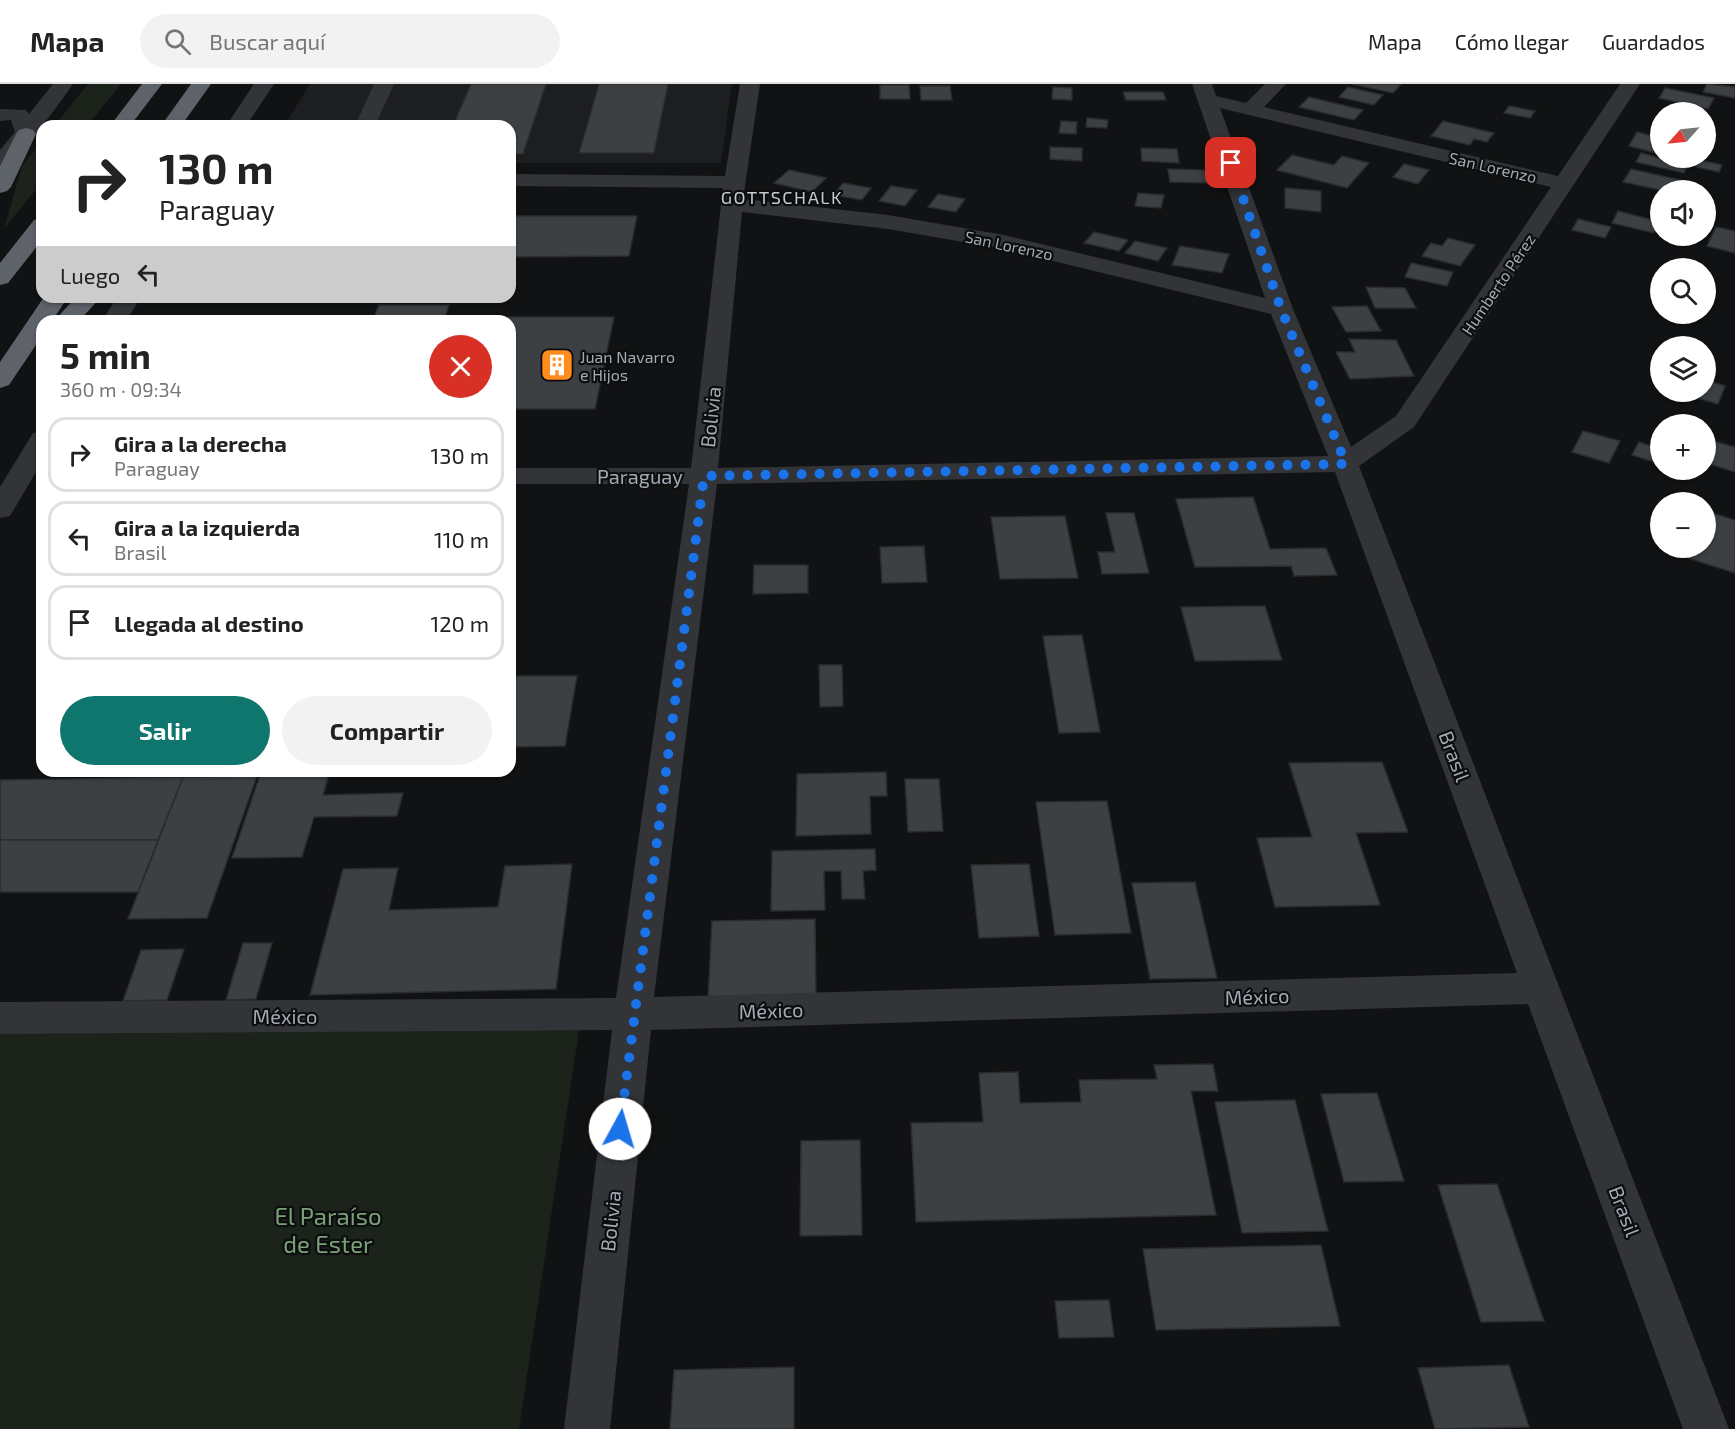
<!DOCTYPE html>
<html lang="es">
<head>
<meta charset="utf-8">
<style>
  body { margin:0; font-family:"Exo 2",sans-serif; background:#f2f2f2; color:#222; height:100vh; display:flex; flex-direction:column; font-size:22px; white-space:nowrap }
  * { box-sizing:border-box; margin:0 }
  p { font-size:20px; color:#767676 }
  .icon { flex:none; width:33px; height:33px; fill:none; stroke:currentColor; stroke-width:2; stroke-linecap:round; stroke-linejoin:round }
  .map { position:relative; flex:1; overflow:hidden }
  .details { position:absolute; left:36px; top:231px; width:480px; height:462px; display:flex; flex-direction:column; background:#fff; border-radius:18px; box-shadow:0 2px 4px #0004 }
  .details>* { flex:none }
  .hud { position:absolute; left:36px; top:36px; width:480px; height:183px; border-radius:18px; box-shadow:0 2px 4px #0004; background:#fff; color:#222; overflow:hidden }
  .needle { width:39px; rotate:243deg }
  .buttons { position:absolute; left:1650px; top:18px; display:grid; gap:12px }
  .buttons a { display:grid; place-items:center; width:66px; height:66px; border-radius:50%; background:#fff; box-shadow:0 2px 4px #0004; font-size:30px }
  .pin { position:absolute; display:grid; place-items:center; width:51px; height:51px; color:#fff; margin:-26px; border-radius:12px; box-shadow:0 3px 9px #0006 }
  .me { position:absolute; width:66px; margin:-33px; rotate:6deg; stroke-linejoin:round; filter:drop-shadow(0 0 4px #0008) }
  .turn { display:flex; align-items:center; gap:21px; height:126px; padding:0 24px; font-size:27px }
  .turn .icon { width:78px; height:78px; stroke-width:2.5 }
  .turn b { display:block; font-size:42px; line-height:51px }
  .then { display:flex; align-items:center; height:57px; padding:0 24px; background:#0003; gap:12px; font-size:22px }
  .round { display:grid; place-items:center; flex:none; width:63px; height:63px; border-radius:32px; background:#f2f2f2 }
  .headline { display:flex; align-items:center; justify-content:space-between; height:102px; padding:0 24px }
  h1 { font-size:36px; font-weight:700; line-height:45px }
  .button { display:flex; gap:12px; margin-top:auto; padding:12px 24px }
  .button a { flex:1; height:69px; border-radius:36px; background:#0f766e; color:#fff; font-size:24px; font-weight:700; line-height:69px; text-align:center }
  .button a+a { background:#f2f2f2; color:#222 }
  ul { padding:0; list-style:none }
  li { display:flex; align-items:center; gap:18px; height:75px; margin:0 12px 9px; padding:0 12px; border:3px solid #e0e0e0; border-radius:18px }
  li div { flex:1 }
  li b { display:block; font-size:22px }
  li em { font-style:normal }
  header { display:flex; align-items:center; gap:36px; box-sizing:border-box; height:84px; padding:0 30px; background:#fff; border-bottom:2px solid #e0e0e0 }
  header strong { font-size:28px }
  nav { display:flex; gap:33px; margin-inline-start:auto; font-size:21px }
  .search { width:420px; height:54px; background:#f2f2f2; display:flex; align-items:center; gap:15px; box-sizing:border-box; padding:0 21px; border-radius:33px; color:#767676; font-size:22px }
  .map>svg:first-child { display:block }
  .built { fill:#1d1e20 }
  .green { fill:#1b231b }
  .building { fill:#3d4043; stroke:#2b2c2f; stroke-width:1.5 }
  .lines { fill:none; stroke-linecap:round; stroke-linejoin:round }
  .minor { fill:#323438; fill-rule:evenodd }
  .highway { fill:#5e636a; fill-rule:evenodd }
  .route { stroke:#1a73e8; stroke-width:10; stroke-dasharray:0 18 }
  .labels { text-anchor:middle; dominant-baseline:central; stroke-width:4.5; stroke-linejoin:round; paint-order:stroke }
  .far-street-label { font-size:16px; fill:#a1abb5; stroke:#0c0d0e }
  .far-poi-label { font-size:16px; fill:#a1abb5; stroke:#0c0d0e; text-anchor:start }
  .far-neighbourhood-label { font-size:18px; letter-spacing:1.5px; fill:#c3c9d1; stroke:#0c0d0e }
  .street-label { font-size:20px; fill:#a1abb5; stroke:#0c0d0e }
  .near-park-label { font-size:24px; fill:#7ba276; stroke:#0c0d0e }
</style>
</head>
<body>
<header>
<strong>Mapa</strong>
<div class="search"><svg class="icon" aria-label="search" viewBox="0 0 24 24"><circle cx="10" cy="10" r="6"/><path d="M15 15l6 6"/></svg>Buscar aquí</div>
<nav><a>Mapa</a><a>Cómo llegar</a><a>Guardados</a></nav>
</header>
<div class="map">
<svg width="1735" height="1345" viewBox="0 0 1735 1345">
  <rect width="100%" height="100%" fill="#111213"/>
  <path class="built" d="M310,0H732L721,79H510V42H284Z"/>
  <g class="green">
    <path d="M88,0H121L87,42H54Z"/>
    <path d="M42,57V98L4,145L22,82Z"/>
    <path d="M580,940L519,1345H0V950Z"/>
  </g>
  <g class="building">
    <path d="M471,0H546L523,70H510V42H453Z"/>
    <path d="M599,0H668L654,69H579Z"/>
    <path d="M1352,0H1401L1393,9Z"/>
    <path d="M1707,0L1735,3V14L1703,8Z"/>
    <path d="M880,1H909L910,15H880Z"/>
    <path d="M920,2H950L952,16H921Z"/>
    <path d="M1053,3L1072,4V16L1052,15Z"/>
    <path d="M1348,3L1383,11L1374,21L1339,13Z"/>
    <path d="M1665,4L1714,14L1708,25L1659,14Z"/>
    <path d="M1123,8H1163L1166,16H1126Z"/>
    <path d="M1309,13L1363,26L1354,36L1299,23Z"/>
    <path d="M1509,22L1535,27L1530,34L1504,29Z"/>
    <path d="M1087,34L1108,36L1107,44L1086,43Z"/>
    <path d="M1061,37L1077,38L1076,50L1059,49Z"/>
    <path d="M1443,37L1494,49L1487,58L1474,55L1470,61L1431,52Z"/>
    <path d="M1637,48L1660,54V70L1629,62Z"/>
    <path d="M1050,63L1082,64V77L1050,75Z"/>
    <path d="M1141,64L1177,65L1179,79L1142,77Z"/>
    <path d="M1641,69L1660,74L1689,79L1684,89L1636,78Z"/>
    <path d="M1292,71L1334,81L1342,72L1369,79L1347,104L1277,86Z"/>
    <path d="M1700,76L1722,81L1719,88L1696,83Z"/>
    <path d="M1404,80L1429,86L1418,100L1393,93Z"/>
    <path d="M1168,85L1205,86L1207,99L1170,98Z"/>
    <path d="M1631,85L1680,96L1674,106H1661L1623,98Z"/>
    <path d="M789,86L826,94L812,108L774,99Z"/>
    <path d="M843,99L871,104L862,116L834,111Z"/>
    <path d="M891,102L917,106L905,122L879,117Z"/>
    <path d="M1285,104L1321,107V128L1285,124Z"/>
    <path d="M1138,109L1164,111L1161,124L1135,122Z"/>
    <path d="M938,110L965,115L956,128L928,123Z"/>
    <path d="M1618,127L1660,138L1654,149L1612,139Z"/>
    <path d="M510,132H637L629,172L510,173Z"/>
    <path d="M1578,135L1611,143L1605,154L1572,146Z"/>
    <path d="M1716,143L1735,147V169L1707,162Z"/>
    <path d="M1094,148L1128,156L1119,167L1084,159Z"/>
    <path d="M1448,154L1475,161L1460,182L1422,172L1431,159L1442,162Z"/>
    <path d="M1135,157L1167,164L1158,177L1125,169Z"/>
    <path d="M1180,162L1229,170L1222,189L1172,181Z"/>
    <path d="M1411,179L1453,188L1447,202L1405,193Z"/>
    <path d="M1366,203L1405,204L1416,224H1375Z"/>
    <path d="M379,221H449L445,233H614L595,325H510V237H207L209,233H374Z"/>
    <path d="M1367,222L1381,247L1346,248L1332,223Z"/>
    <path d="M1349,255L1396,256L1414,292L1350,295L1336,268H1355Z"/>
    <path d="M1706,296L1725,302L1718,320L1687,311L1689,308H1706Z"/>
    <path d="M1583,347L1620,357L1609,379L1572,368Z"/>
    <path d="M1706,355L1735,363V388L1706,379Z"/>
    <path d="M1639,358L1660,365L1658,379L1632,371Z"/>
    <path d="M1253,413L1270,465L1326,464L1337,491L1294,492L1291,482L1195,483L1176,415Z"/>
    <path d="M1706,427L1735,436V489L1672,469L1674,464H1706Z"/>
    <path d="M1106,429H1134L1149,489L1102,490L1098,468H1115Z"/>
    <path d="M1065,432L1078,494L1000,495L991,433Z"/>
    <path d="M924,462L927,498L882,499L880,463Z"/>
    <path d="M754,481H808V509L753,510Z"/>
    <path d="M1265,522L1282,576L1195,577L1181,523Z"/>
    <path d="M1082,551L1100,648L1059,649L1043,552Z"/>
    <path d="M819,581H842L843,622L820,623Z"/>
    <path d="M510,592H577L565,662L510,663Z"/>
    <path d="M1382,678L1408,748L1356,749L1380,821L1275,823L1257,754L1312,753L1289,679Z"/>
    <path d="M330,687L323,711L403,709L397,732L314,733L302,773L232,774L261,688Z"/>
    <path d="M886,688L887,712H870L871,750L796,752L797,690Z"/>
    <path d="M257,692L207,834L128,835L183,693Z"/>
    <path d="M183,693L158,756H0V696Z"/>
    <path d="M905,695H939L943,747L908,748Z"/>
    <path d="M1107,717L1131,849L1055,851L1036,718Z"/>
    <path d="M0,756H158L138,808H0Z"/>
    <path d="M875,765L876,786L863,787L865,815H842L841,787H824L825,826L771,827L772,767Z"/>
    <path d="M572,780L556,905L310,911L343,785L398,784L389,826L498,823L505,782Z"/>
    <path d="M1029,780L1039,852L979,854L971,781Z"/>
    <path d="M1195,798L1217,894L1150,895L1132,799Z"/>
    <path d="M815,835L816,912L708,915L712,837Z"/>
    <path d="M243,859H272L256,915L226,916Z"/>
    <path d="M184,865L167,916L123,917L141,866Z"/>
    <path d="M1213,980L1218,1007H1191L1216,1131L916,1138L911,1039L983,1038L979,989L1018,988L1020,1019L1081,1018L1079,996L1157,995L1154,981Z"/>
    <path d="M1377,1009L1404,1097L1344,1098L1321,1010Z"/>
    <path d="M1295,1016L1328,1147L1242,1149L1215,1018Z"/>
    <path d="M860,1056L862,1151L800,1152L801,1057Z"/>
    <path d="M1497,1100L1544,1237L1481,1238L1438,1101Z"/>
    <path d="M1321,1161L1340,1242L1156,1246L1143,1165Z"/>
    <path d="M1109,1216L1114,1253L1059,1254L1055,1217Z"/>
    <path d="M1509,1281L1529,1343L1435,1345L1418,1284Z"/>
    <path d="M794,1283V1345H670L674,1286Z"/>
  </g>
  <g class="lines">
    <g class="minor">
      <path d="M53,0H73C61,17 14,83 0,86V66L15,48L11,36L0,37V25L26,26L29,30Z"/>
      <path d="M254,0H274L246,42H226Z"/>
      <path d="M374,0H394L375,42H355Z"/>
      <path d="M740,0H760L743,115L888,131L1004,151L1265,214L1192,0H1212L1216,12L1246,19L1265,0H1286L1264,23L1558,92L1620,0H1640L1414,343L1359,382L1729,1345H1683L1528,920L651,946L610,1345H564L612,946L0,950V918L616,914L689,400H510V384H691L723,104L510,102V90L725,92ZM1220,24L1551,103L1396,332L1351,363L1293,225ZM742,128L888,145L1004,165L1271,230L1328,372L718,384ZM1335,388L1517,889L654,913L717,400Z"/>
      <path d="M117,213H141L126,237H102Z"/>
      <path d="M42,347V378L10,432L0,434V403L33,349Z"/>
    </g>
    <g class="highway">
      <path d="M142,0H162L130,42H110Z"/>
      <path d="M191,0H211L181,42H161Z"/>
      <path d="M26,44L33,46L36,50L11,103L7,107L0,109V82L16,50L19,46Z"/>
      <path d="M42,134V156L8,199L0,201V179L34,136Z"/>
      <path d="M44,213H68L52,237H42V252L9,301L0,304V278Z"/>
      <path d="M76,213H101L79,237H54Z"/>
    </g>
  </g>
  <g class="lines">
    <path class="route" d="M620,1045L704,392L1346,380L1281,225L1231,79"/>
  </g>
  <defs>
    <symbol id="building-square" viewBox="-11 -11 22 22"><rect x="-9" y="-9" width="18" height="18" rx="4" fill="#ff8c1d" stroke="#0c0d0e"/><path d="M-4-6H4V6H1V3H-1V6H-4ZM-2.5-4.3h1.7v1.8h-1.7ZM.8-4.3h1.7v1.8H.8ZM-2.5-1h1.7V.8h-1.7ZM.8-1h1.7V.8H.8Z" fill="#fff"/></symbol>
  </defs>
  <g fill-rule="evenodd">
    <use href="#building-square" x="538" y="262" width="38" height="38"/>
  </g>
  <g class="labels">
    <g class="far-street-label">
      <text transform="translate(1493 83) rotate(13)">San Lorenzo</text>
      <text transform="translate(1009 161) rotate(12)">San Lorenzo</text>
      <text transform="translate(1498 200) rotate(-56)">Humberto Pérez</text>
    </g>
    <g class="far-poi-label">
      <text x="580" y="272">Juan Navarro<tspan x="580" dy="18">e Hijos</tspan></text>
    </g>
    <g class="far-neighbourhood-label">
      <text x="782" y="113">GOTTSCHALK</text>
    </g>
    <g class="street-label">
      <text transform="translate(710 333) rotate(-84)">Bolivia</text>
      <text x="640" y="392">Paraguay</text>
      <text transform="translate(1455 672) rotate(69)">Brasil</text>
      <text transform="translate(1257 912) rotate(-2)">México</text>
      <text transform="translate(771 926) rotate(-2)">México</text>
      <text x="285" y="932">México</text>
      <text transform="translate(1625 1127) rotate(69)">Brasil</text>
      <text transform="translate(610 1137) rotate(-84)">Bolivia</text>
    </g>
    <g class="near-park-label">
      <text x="328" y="1131">El Paraíso<tspan x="328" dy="28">de Ester</tspan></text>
    </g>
  </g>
</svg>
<div class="buttons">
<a><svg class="needle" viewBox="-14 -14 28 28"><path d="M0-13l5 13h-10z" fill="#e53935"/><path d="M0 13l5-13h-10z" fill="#767676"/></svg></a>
<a><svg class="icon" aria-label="sound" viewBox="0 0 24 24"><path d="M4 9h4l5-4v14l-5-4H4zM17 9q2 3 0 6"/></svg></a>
<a><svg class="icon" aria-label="search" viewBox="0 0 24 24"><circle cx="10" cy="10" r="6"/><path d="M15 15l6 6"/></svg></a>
<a><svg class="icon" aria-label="layers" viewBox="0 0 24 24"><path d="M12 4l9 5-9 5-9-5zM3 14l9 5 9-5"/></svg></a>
<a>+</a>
<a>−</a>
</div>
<div class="pin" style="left:1231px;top:79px;background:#d93025"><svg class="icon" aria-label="arrive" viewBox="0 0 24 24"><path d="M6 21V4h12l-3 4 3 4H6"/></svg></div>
<svg class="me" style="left:620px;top:1045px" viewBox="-20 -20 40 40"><circle r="19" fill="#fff"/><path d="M0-13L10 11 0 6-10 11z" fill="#1a73e8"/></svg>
<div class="hud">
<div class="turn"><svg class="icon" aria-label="right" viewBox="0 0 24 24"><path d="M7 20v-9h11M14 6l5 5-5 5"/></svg><div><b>130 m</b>Paraguay</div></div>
<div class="then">Luego<svg class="icon" aria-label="left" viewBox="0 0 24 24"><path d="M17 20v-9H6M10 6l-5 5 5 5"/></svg></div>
</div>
<section class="details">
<div class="headline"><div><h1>5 min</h1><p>360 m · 09:34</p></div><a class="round" style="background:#d93025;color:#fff"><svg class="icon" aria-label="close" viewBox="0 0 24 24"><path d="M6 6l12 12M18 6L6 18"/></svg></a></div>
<ul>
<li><svg class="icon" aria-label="right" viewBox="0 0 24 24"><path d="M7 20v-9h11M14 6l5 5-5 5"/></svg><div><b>Gira a la derecha</b><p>Paraguay</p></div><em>130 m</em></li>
<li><svg class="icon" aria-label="left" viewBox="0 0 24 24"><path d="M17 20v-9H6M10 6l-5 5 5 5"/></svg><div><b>Gira a la izquierda</b><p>Brasil</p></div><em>110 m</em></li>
<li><svg class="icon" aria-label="arrive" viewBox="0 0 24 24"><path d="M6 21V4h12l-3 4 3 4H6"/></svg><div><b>Llegada al destino</b></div><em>120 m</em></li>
</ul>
<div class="button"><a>Salir</a><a>Compartir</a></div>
</section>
</div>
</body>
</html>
